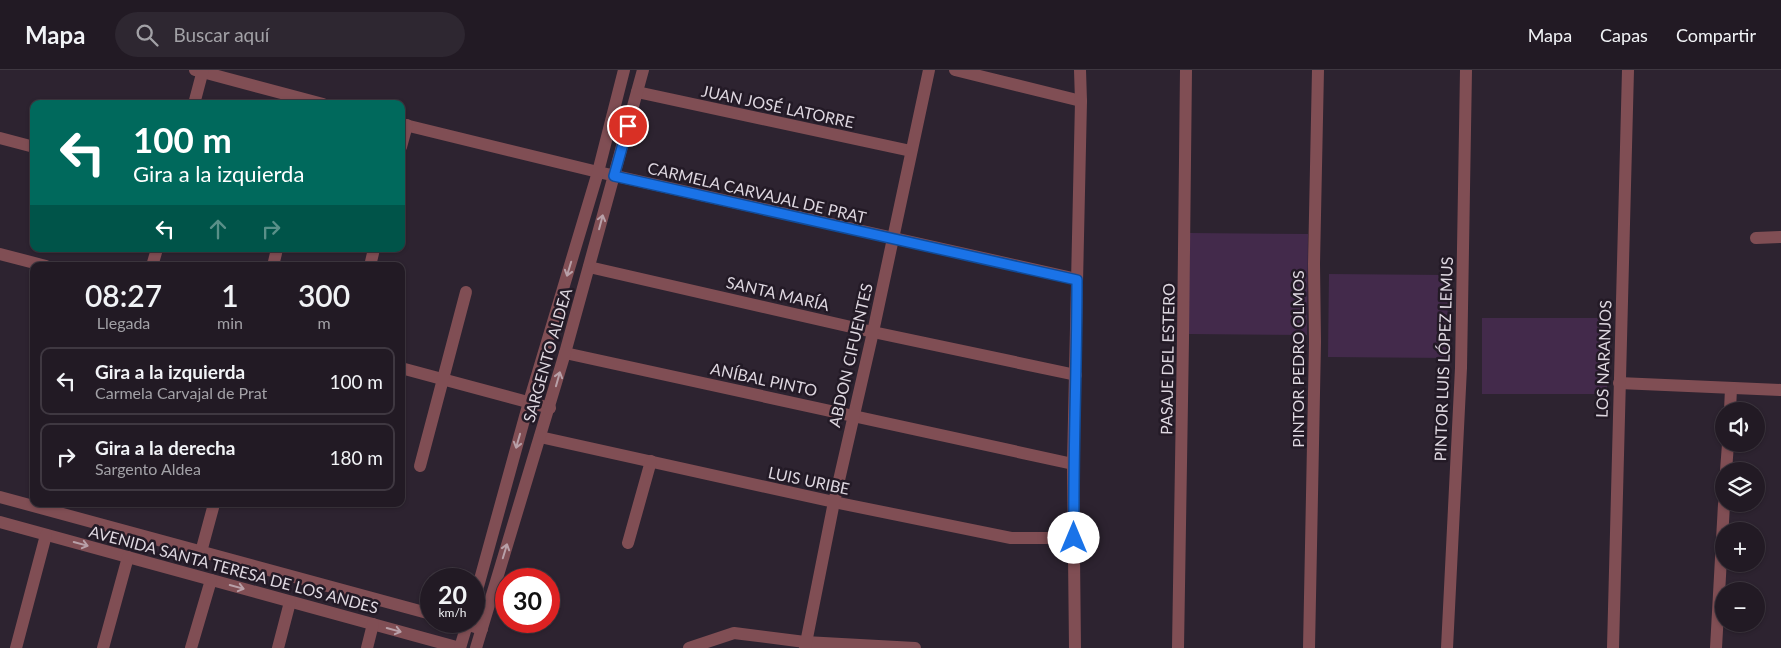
<!DOCTYPE html>
<html lang="es">
<head>
<meta charset="utf-8">
<style>
  body { margin:0; font-family:Lato,sans-serif; background:#2e2731; color:#f1f3f6; height:100vh; display:flex; flex-direction:column; font-size:19px; white-space:nowrap }
  * { box-sizing:border-box; margin:0 }
  p { font-size:16px; color:#a2a1a6 }
  .icon { flex:none; width:28px; height:28px; fill:none; stroke:currentColor; stroke-width:2; stroke-linecap:round; stroke-linejoin:round }
  .map { position:relative; flex:1; overflow:hidden }
  .side { position:absolute; left:30px; top:192px; width:375px; height:245px; display:flex; flex-direction:column; background:#221a24; border-radius:10px; box-shadow:0 1px 4px #0004,0 0 0 1px #3f3841 }
  .side>* { flex:none }
  .top-card { position:absolute; left:30px; top:30px; width:375px; height:152px; border-radius:10px; box-shadow:0 1px 4px #0004,0 0 0 1px #3f3841; background:#00695c; color:#fff; overflow:hidden }
  .buttons { position:absolute; left:1715px; top:332px; display:grid; gap:10px }
  .buttons a { display:grid; place-items:center; width:50px; height:50px; border-radius:50%; background:#221a24; box-shadow:0 1px 4px #0004,0 0 0 1px #3f3841; font-size:25px }
  .speed { position:absolute; left:420px; top:498px; display:flex; gap:10px; font-size:25px; font-weight:700; text-align:center }
  .speed>* { display:grid; place-content:center; width:65px; height:65px; border-radius:50%; background:#221a24; box-shadow:0 1px 4px #0004,0 0 0 1px #3f3841; line-height:1 }
  .speed small { font-size:12px; font-weight:400 }
  .speed .limit { border:8px solid #d22; background:#fff; color:#111 }
  .pin { position:absolute; display:grid; place-items:center; width:42px; height:42px; color:#fff; margin:-21px; border:2px solid #fff; border-radius:50%; box-shadow:0 1px 5px #0007 }
  .me { position:absolute; width:55px; margin:-28px; rotate:0deg; stroke-linejoin:round; filter:drop-shadow(0 0 4px #0008) }
  .turn { display:flex; align-items:center; gap:18px; height:105px; padding:0 20px; font-size:22px }
  .turn .icon { width:65px; height:65px; stroke-width:2.5 }
  .turn b { display:block; font-size:35px; line-height:42px }
  .lanes { display:flex; align-items:center; height:48px; padding:0 20px; background:#0003; justify-content:center; gap:25px; direction:ltr }
  .lanes .off { opacity:.35 }
  .eta { display:flex; justify-content:space-evenly; align-items:center; height:85px; text-align:center }
  .eta b { font-size:30px; font-weight:600; line-height:35px }
  ul { padding:0; list-style:none }
  li { display:flex; align-items:center; gap:15px; height:68px; margin:0 10px 8px; padding:0 10px; border:2px solid #3f3841; border-radius:10px }
  li div { flex:1 }
  li b { display:block; font-size:19px }
  li em { font-style:normal }
  header { display:flex; align-items:center; gap:30px; box-sizing:border-box; height:70px; padding:0 25px; background:#221a24; border-bottom:1px solid #3f3841 }
  header strong { font-size:24px }
  nav { display:flex; gap:28px; margin-inline-start:auto; font-size:18px }
  .search { width:350px; height:45px; background:#2e2731; display:flex; align-items:center; gap:12px; box-sizing:border-box; padding:0 18px; border-radius:28px; color:#a2a1a6; font-size:19px }
  .map>svg:first-child { display:block }
  .green { fill:#432a4b }
  .lines { fill:none; stroke-linecap:round; stroke-linejoin:round }
  .minor { stroke:#804e54; stroke-width:12 }
  .tertiary { stroke:#804e54; stroke-width:12 }
  .oneway { stroke:#b8a0a8 }
  .route-casing { stroke:#114b97; stroke-width:12 }
  .route { stroke:#1a73e8; stroke-width:9 }
  .labels { text-anchor:middle; dominant-baseline:central; stroke-width:5; stroke-linejoin:round; paint-order:stroke }
  .street-label { font-size:16px; fill:#ded7e0; stroke:#231a26 }
</style>
</head>
<body>
<header>
<strong>Mapa</strong>
<div class="search"><svg class="icon" aria-label="search" viewBox="0 0 24 24"><circle cx="10" cy="10" r="6"/><path d="M15 15l6 6"/></svg>Buscar aquí</div>
<nav><a>Mapa</a><a>Capas</a><a>Compartir</a></nav>
</header>
<div class="map">
<svg width="1781" height="578" viewBox="0 0 1781 578">
  <rect width="100%" height="100%" fill="#2d2330"/>
  <g class="green">
    <path d="M1190,163L1308,164L1307,265L1188,264Z"/>
    <path d="M1329,204L1448,205L1447,288L1328,287Z"/>
    <path d="M1482,248H1608L1607,324H1482Z"/>
  </g>
  <g class="lines">
    <g class="minor">
      <path d="M195,0L323,34"/>
      <path d="M955,0L1081,31"/>
      <path d="M637,22L911,81"/>
      <path d="M194,34L203,0"/>
      <path d="M401,54L598,102L1077,209"/>
      <path d="M0,68L34,77"/>
      <path d="M401,77L407,55"/>
      <path d="M1756,168L1781,167"/>
      <path d="M0,184L46,196"/>
      <path d="M152,196L157,179"/>
      <path d="M273,196L277,179"/>
      <path d="M370,196L374,179"/>
      <path d="M589,197L873,262L1076,305"/>
      <path d="M565,283L1073,394"/>
      <path d="M401,298L550,338"/>
      <path d="M1619,313L1781,320"/>
      <path d="M1730,341L1731,318"/>
      <path d="M540,367L834,432L1011,468H1074"/>
      <path d="M420,396L466,222"/>
      <path d="M1726,401L1728,374"/>
      <path d="M0,427L431,544"/>
      <path d="M0,452L460,578"/>
      <path d="M628,473L651,391"/>
      <path d="M201,482L214,434"/>
      <path d="M455,551L482,559"/>
      <path d="M16,578L46,465"/>
      <path d="M103,578L128,487"/>
      <path d="M191,578L211,510"/>
      <path d="M278,578L290,532"/>
      <path d="M367,578L373,554"/>
      <path d="M689,578L734,563L805,572L915,578"/>
      <path d="M805,578L834,432L873,262L929,0"/>
      <path d="M1075,578L1073,394L1081,31L1080,0"/>
      <path d="M1178,578L1183,270L1186,0"/>
      <path d="M1309,578L1315,272L1314,194L1318,0"/>
      <path d="M1447,578L1461,298L1466,0"/>
      <path d="M1613,578L1628,0"/>
      <path d="M1716,578L1724,434"/>
    </g>
    <g class="tertiary">
      <path d="M474,531L529,332L598,102L624,0"/>
      <path d="M460,578L468,551"/>
      <path d="M476,578L565,283L643,0"/>
    </g>
  </g>
  <defs><path id="oneway-shaft" d="M-6 0H5M1.5-3L5.5 0L1.5 3" fill="none" stroke-width="1.6" stroke-linecap="round" stroke-linejoin="round" transform="scale(1.25)"/></defs>
  <g class="oneway">
    <use href="#oneway-shaft" transform="translate(601 152) rotate(-75)"/>
    <use href="#oneway-shaft" transform="translate(569 199) rotate(107)"/>
    <use href="#oneway-shaft" transform="translate(558 309) rotate(-74)"/>
    <use href="#oneway-shaft" transform="translate(518 371) rotate(106)"/>
    <use href="#oneway-shaft" transform="translate(81 474) rotate(15)"/>
    <use href="#oneway-shaft" transform="translate(505 481) rotate(-73)"/>
    <use href="#oneway-shaft" transform="translate(237 517) rotate(15)"/>
    <use href="#oneway-shaft" transform="translate(394 560) rotate(15)"/>
  </g>
  <g class="lines">
    <defs>
      <path id="route" d="M628,56L614,106L1077,210C1077,296 1073,382 1074,468"/>
    </defs>
    <use href="#route" class="route-casing"/>
    <use href="#route" class="route"/>
  </g>
  <g class="labels">
    <g class="street-label">
      <text transform="translate(778 36) rotate(12)">JUAN JOSÉ LATORRE</text>
      <text transform="translate(757 122) rotate(13)">CARMELA CARVAJAL DE PRAT</text>
      <text transform="translate(778 223) rotate(13)">SANTA MARÍA</text>
      <text transform="translate(547 285) rotate(-74)">SARGENTO ALDEA</text>
      <text transform="translate(850 285) rotate(-77)">ABDON CIFUENTES</text>
      <text transform="translate(1167 289) rotate(-89)">PASAJE DEL ESTERO</text>
      <text transform="translate(1297 289) rotate(-90)">PINTOR PEDRO OLMOS</text>
      <text transform="translate(1443 289) rotate(-88)">PINTOR LUIS LÓPEZ LEMUS</text>
      <text transform="translate(1603 289) rotate(-88)">LOS NARANJOS</text>
      <text transform="translate(764 309) rotate(12)">ANÍBAL PINTO</text>
      <text transform="translate(809 410) rotate(12)">LUIS URIBE</text>
      <text transform="translate(234 499) rotate(15)">AVENIDA SANTA TERESA DE LOS ANDES</text>
    </g>
  </g>
</svg>
<div class="buttons">
<a><svg class="icon" aria-label="sound" viewBox="0 0 24 24"><path d="M4 9h4l5-4v14l-5-4H4zM17 9q2 3 0 6"/></svg></a>
<a><svg class="icon" aria-label="layers" viewBox="0 0 24 24"><path d="M12 4l9 5-9 5-9-5zM3 14l9 5 9-5"/></svg></a>
<a>+</a>
<a>−</a>
</div>
<div class="speed"><div>20<small>km/h</small></div><div class="limit">30</div></div>
<div class="pin" style="left:628px;top:56px;background:#d93025"><svg class="icon" aria-label="arrive" viewBox="0 0 24 24"><path d="M6 21V4h12l-3 4 3 4H6"/></svg></div>
<svg class="me" style="left:1074px;top:468px" viewBox="-20 -20 40 40"><circle r="19" fill="#fff"/><path d="M0-13L10 11 0 6-10 11z" fill="#1a73e8"/></svg>
<div class="top-card">
<div class="turn"><svg class="icon" aria-label="left" viewBox="0 0 24 24"><path d="M17 20v-9H6M10 6l-5 5 5 5"/></svg><div><b>100 m</b>Gira a la izquierda</div></div>
<div class="lanes"><svg class="icon" aria-label="left" viewBox="0 0 24 24"><path d="M17 20v-9H6M10 6l-5 5 5 5"/></svg><svg class="icon off" aria-label="ahead" viewBox="0 0 24 24"><path d="M12 20V5M6 11l6-6 6 6"/></svg><svg class="icon off" aria-label="right" viewBox="0 0 24 24"><path d="M7 20v-9h11M14 6l5 5-5 5"/></svg></div>
</div>
<section class="side">
<div class="eta">
<div><b>08:27</b><p>Llegada</p></div>
<div><b>1</b><p>min</p></div>
<div><b>300</b><p>m</p></div>
</div>
<ul>
<li><svg class="icon" aria-label="left" viewBox="0 0 24 24"><path d="M17 20v-9H6M10 6l-5 5 5 5"/></svg><div><b>Gira a la izquierda</b><p>Carmela Carvajal de Prat</p></div><em>100 m</em></li>
<li><svg class="icon" aria-label="right" viewBox="0 0 24 24"><path d="M7 20v-9h11M14 6l5 5-5 5"/></svg><div><b>Gira a la derecha</b><p>Sargento Aldea</p></div><em>180 m</em></li>
</ul>
</section>
</div>
</body>
</html>
